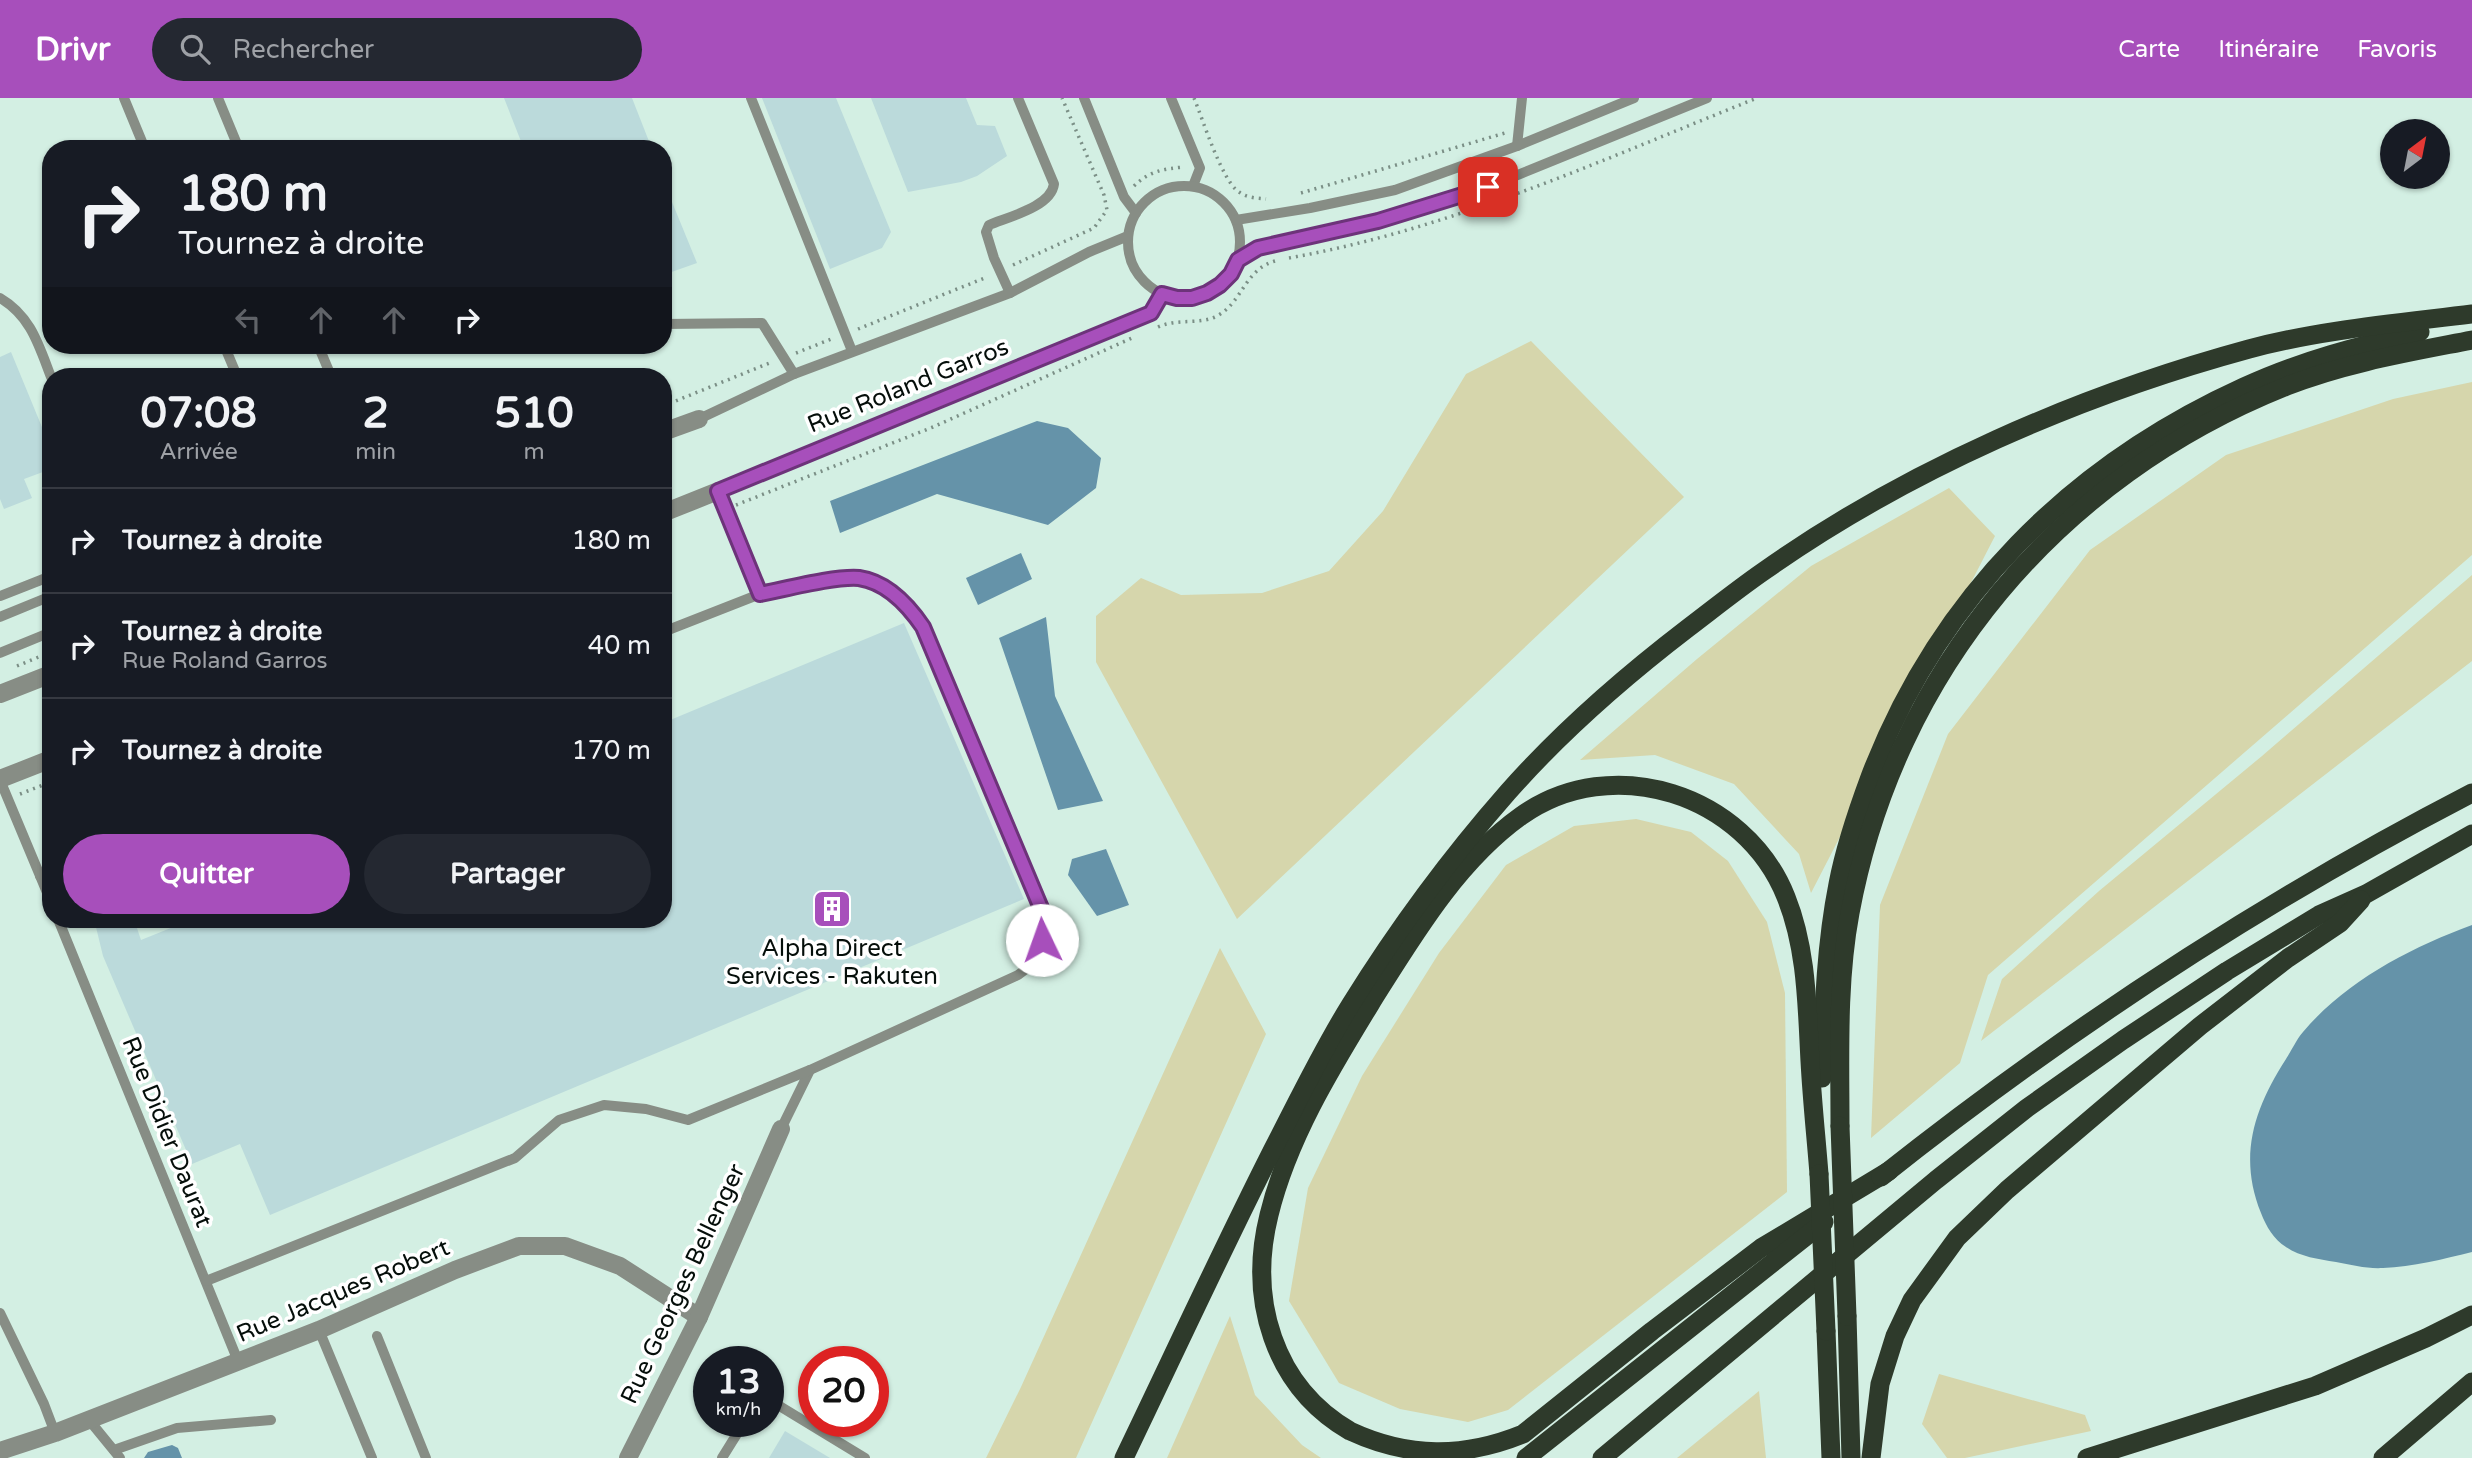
<!DOCTYPE html>
<html lang="fr">
<head>
<meta charset="utf-8">
<style>
  body { margin:0; font-family:"Varela Round",sans-serif; background:#242831; color:#f1f3f6; height:100vh; display:flex; flex-direction:column; font-size:26px; white-space:nowrap }
  * { box-sizing:border-box; margin:0 }
  p { font-size:23px; color:#9ea1a6 }
  .icon { flex:none; width:38px; height:38px; fill:none; stroke:currentColor; stroke-width:2; stroke-linecap:round; stroke-linejoin:round }
  .map { position:relative; flex:1; overflow:hidden }
  .panel { position:absolute; left:42px; top:270px; width:630px; height:560px; display:flex; flex-direction:column; background:#171b24; border-radius:28px; box-shadow:0 2px 5px #0004 }
  .panel>* { flex:none }
  .top-card { position:absolute; left:42px; top:42px; width:630px; height:214px; border-radius:28px; box-shadow:0 2px 5px #0004; background:#171b24; color:#f1f3f6; overflow:hidden }
  .needle { width:46px; rotate:32deg }
  .buttons { position:absolute; left:2380px; top:21px; display:grid; gap:14px }
  .buttons a { display:grid; place-items:center; width:70px; height:70px; border-radius:50%; background:#171b24; box-shadow:0 2px 5px #0004; font-size:35px }
  .speed { position:absolute; left:693px; top:1248px; display:flex; gap:14px; font-size:35px; font-weight:700; text-align:center }
  .speed>* { display:grid; place-content:center; width:91px; height:91px; border-radius:50%; background:#171b24; box-shadow:0 2px 5px #0004; line-height:1 }
  .speed small { font-size:18px; font-weight:400 }
  .speed .limit { border:10px solid #d22; background:#fff; color:#111 }
  .pin { position:absolute; display:grid; place-items:center; width:60px; height:60px; color:#fff; margin:-30px; border-radius:14px; box-shadow:0 4px 10px #0006 }
  .me { position:absolute; width:77px; margin:-38px; rotate:357deg; stroke-linejoin:round; filter:drop-shadow(0 0 5px #0008) }
  .turn { display:flex; align-items:center; gap:24px; height:147px; padding:0 21px; font-size:32px }
  .turn .icon { width:91px; height:91px; stroke-width:2.5 }
  .turn b { display:block; font-size:49px; line-height:60px }
  .lanes { display:flex; align-items:center; height:66px; padding:0 21px; background:#0003; justify-content:center; gap:35px; direction:ltr }
  .lanes .off { opacity:.35 }
  .eta { display:flex; justify-content:space-evenly; align-items:center; height:119px; text-align:center }
  .eta b { font-size:42px; font-weight:800; line-height:49px }
  .cta { display:flex; gap:14px; margin-top:auto; padding:14px 21px }
  .cta a { flex:1; height:80px; border-radius:42px; background:#a74fbb; color:#fff; font-size:28px; font-weight:800; line-height:80px; text-align:center }
  .cta a+a { background:#242831; color:#f1f3f6 }
  ul { padding:0; list-style:none }
  li { display:flex; align-items:center; gap:21px; height:105px; padding:0 21px; border-top:2px solid #363941 }
  li div { flex:1 }
  li b { display:block; font-size:26px }
  li em { font-style:normal }
  header { display:flex; align-items:center; gap:42px; box-sizing:border-box; height:98px; padding:0 35px; background:#a74fbb; color:#fff }
  header strong { font-size:33px }
  nav { display:flex; gap:38px; margin-inline-start:auto; font-size:24px }
  .search { width:490px; height:63px; background:#242831; display:flex; align-items:center; gap:18px; box-sizing:border-box; padding:0 24px; border-radius:38px; color:#9ea1a6; font-size:26px }
  .map>svg:first-child { display:block }
  .green { fill:#d6d6ac }
  .water { fill:#6593a9 }
  .building { fill:#bbdadb }
  .lines { fill:none; stroke-linecap:round; stroke-linejoin:round }
  .path { stroke:#7b8f86; stroke-width:3.5; stroke-dasharray:2 5; stroke-linecap:butt }
  .service { stroke:#878d85; stroke-width:10 }
  .minor { stroke:#878d85; stroke-width:18 }
  .trunk { stroke:#2e3a2b; stroke-width:19 }
  .trunk-bridge { stroke:#2e3a2b; stroke-width:19 }
  .route-casing { stroke:#6d337a; stroke-width:18 }
  .route { stroke:#a74fbb; stroke-width:12 }
  .labels { text-anchor:middle; dominant-baseline:central; stroke-width:7; stroke-linejoin:round; paint-order:stroke }
  .street-label { font-size:24px; fill:#050e0a; stroke:#fff }
  .poi-label { font-size:24px; fill:#050e0a; stroke:#fff }
</style>
</head>
<body>
<header>
<strong>Drivr</strong>
<div class="search"><svg class="icon" aria-label="search" viewBox="0 0 24 24"><circle cx="10" cy="10" r="6"/><path d="M15 15l6 6"/></svg>Rechercher</div>
<nav><a>Carte</a><a>Itinéraire</a><a>Favoris</a></nav>
</header>
<div class="map">
<svg width="2472" height="1360" viewBox="0 0 2472 1360">
  <rect width="100%" height="100%" fill="#d3efe3"/>
  <g class="green">
    <path d="M1531,243L1684,399L1237,821L1096,564V518L1141,480L1181,497L1262,495L1329,473L1383,413L1466,276Z"/>
    <path d="M2472,284V457L1988,877L1960,965L1871,1040L1880,807L1948,636L2090,452L2226,357L2393,301Z"/>
    <path d="M1949,390L1995,438L1811,795L1799,756L1734,686L1655,657L1580,662L1697,561L1811,468Z"/>
    <path d="M2472,477V563L1981,943L2002,881L2099,793L2262,658Z"/>
    <path d="M1636,721L1691,734L1728,763L1767,824L1785,895L1787,1094L1508,1312L1468,1324L1400,1311L1339,1285L1289,1203L1308,1090L1362,978L1439,855L1506,767L1574,728Z"/>
    <path d="M1220,850L1266,936L1076,1360H986L1021,1289Z"/>
    <path d="M1230,1218L1255,1297L1302,1347L1321,1360H1167Z"/>
    <path d="M1939,1276L2085,1317L2091,1333L1965,1360H1947L1922,1326Z"/>
    <path d="M1759,1293L1766,1360H1677Z"/>
  </g>
  <g class="water">
    <path d="M1037,323L1068,330L1101,360L1096,390L1048,427L937,396L840,435L830,403Z"/>
    <path d="M1021,455L1032,481L978,507L966,480Z"/>
    <path d="M1046,519L1055,598L1103,703L1058,712L999,540Z"/>
    <path d="M1106,751L1129,807L1097,818L1068,777L1072,761Z"/>
    <path d="M2472,827V1154C2443,1161 2413,1169 2383,1170C2368,1171 2351,1167 2336,1164C2318,1161 2301,1159 2286,1149C2274,1142 2266,1128 2261,1115C2238,1058 2254,1011 2286,961C2292,952 2296,942 2303,934C2346,883 2410,850 2472,827Z"/>
    <path d="M172,1347L178,1350L182,1360H144L148,1354Z"/>
  </g>
  <g class="building">
    <path d="M504,0H632L652,51H524Z"/>
    <path d="M762,0H836L891,134L882,150L830,171Z"/>
    <path d="M871,0H966L977,27L995,28L1007,58L977,78L961,84L908,94Z"/>
    <path d="M663,82L697,165L663,177Z"/>
    <path d="M11,254L51,351V371L24,381L32,400L4,411L0,401V259Z"/>
    <path d="M904,525L1024,801L270,1117L240,1046L192,1066L103,858L94,821H134L141,842L193,821H663V625Z"/>
    <path d="M785,1333L830,1360H769Z"/>
  </g>
  <g class="lines">
    <g class="path">
      <path d="M1194,0C1203,22 1222,83 1239,94C1247,100 1257,100 1266,101"/>
      <path d="M1134,88C1149,73 1163,71 1184,69"/>
      <path d="M1301,95L1505,35"/>
      <path d="M1289,160C1452,131 1604,61 1757,0"/>
      <path d="M1013,167L1094,130L1107,112L1104,97L1062,0"/>
      <path d="M1158,229C1178,220 1200,227 1217,218C1243,204 1244,172 1275,163"/>
      <path d="M858,231L987,179"/>
      <path d="M796,255L834,240"/>
      <path d="M663,308L772,264"/>
      <path d="M736,407L933,329L1132,240"/>
      <path d="M17,568L51,554"/>
      <path d="M20,696L51,684"/>
    </g>
    <g class="service">
      <path d="M124,0L145,51"/>
      <path d="M218,0L239,51"/>
      <path d="M751,0L852,253"/>
      <path d="M1084,0L1124,99L1136,115"/>
      <path d="M1171,0L1200,70L1193,88"/>
      <path d="M1517,48L1522,0"/>
      <circle cx="1184" cy="144" r="56"/>
      <path d="M1236,122L1310,110L1395,92L1517,48L1634,0"/>
      <path d="M1238,162L1258,150L1378,123L1488,89L1707,0"/>
      <path d="M1010,195L994,160L986,134L989,127C1008,119 1051,109 1054,86L1018,0"/>
      <path d="M0,200C31,218 39,248 51,279"/>
      <path d="M663,226L762,225L794,276"/>
      <path d="M224,247L237,278"/>
      <path d="M318,247L331,278"/>
      <path d="M699,321L794,276L1010,195L1089,154L1128,138"/>
      <path d="M0,498L51,478"/>
      <path d="M0,519L51,498"/>
      <path d="M663,534L760,496"/>
      <path d="M0,555L51,534"/>
      <path d="M0,682L51,804"/>
      <path d="M40,778L51,774"/>
      <path d="M58,821L238,1263"/>
      <path d="M781,1031L810,972L1018,877L1038,862L1046,822L923,529C908,507 887,484 859,480C835,478 785,491 760,496L718,393L1151,215L1162,196"/>
      <path d="M206,1183L515,1060L559,1022L604,1007L646,1011L688,1022L810,972"/>
      <path d="M0,1215L44,1306L55,1335"/>
      <path d="M319,1232L372,1360"/>
      <path d="M377,1238L426,1360"/>
      <path d="M768,1301L865,1360"/>
      <path d="M89,1322L120,1360"/>
      <path d="M114,1352L177,1330L271,1322"/>
      <path d="M722,1360L745,1323"/>
    </g>
    <g class="minor">
      <path d="M663,334L699,321"/>
      <path d="M663,415L718,393"/>
      <path d="M0,596L51,576"/>
      <path d="M0,681L51,661"/>
      <path d="M0,1353L55,1335L319,1232L455,1172L519,1148H565L620,1168L699,1219"/>
      <path d="M628,1360L699,1219L781,1031"/>
    </g>
    <g class="trunk">
      <path d="M1822,980C1824,914 1825,851 1838,786C1845,749 1857,714 1870,679C1938,500 2070,368 2244,289C2300,263 2361,247 2420,234"/>
      <path d="M1840,1028C1840,958 1837,884 1850,815C1895,572 2058,379 2287,288C2345,265 2411,254 2472,242"/>
      <path d="M1819,1076C1816,1038 1812,1001 1810,963C1807,908 1807,851 1786,799C1745,696 1612,653 1521,718C1458,763 1415,835 1374,900C1333,967 1288,1039 1269,1117C1248,1201 1273,1288 1350,1333C1408,1360 1464,1360 1523,1336L1652,1233L1761,1150L1889,1073"/>
      <path d="M1881,1079C2065,933 2263,803 2472,695"/>
      <path d="M1847,1218L1851,1360"/>
      <path d="M1826,1233L1831,1360"/>
      <path d="M1124,1360C1173,1258 1220,1156 1271,1055C1297,1005 1321,954 1351,906C1397,832 1450,760 1508,694C1561,634 1624,579 1688,530C1713,511 1738,491 1764,473C1907,372 2080,297 2249,251C2319,232 2400,225 2472,216"/>
      <path d="M1526,1360L1824,1124"/>
      <path d="M1602,1360L1936,1082L2027,1010L2123,942L2227,873L2319,817L2366,796L2472,736"/>
      <path d="M1871,1360L1880,1286L1895,1238L1912,1202L1957,1140L2007,1092L2200,928L2288,860L2340,825L2361,802"/>
      <path d="M2087,1360L2315,1288L2426,1240L2472,1217"/>
      <path d="M2383,1360L2472,1284"/>
    </g>
    <g class="trunk-bridge">
      <path d="M1840,1028L1847,1218"/>
      <path d="M1819,1076L1826,1233"/>
    </g>
  </g>
  <g class="lines">
    <defs>
      <path id="route" d="M1042,842L1046,822L923,529C908,507 887,484 859,480C835,478 786,491 760,496L718,393L1151,215L1162,196L1177,200H1192L1207,195L1220,187L1231,176L1238,162L1258,150L1378,123L1488,89"/>
    </defs>
    <use href="#route" class="route-casing"/>
    <use href="#route" class="route"/>
  </g>
  <defs>
    <symbol id="building-square" viewBox="-11 -11 22 22"><rect x="-9" y="-9" width="18" height="18" rx="4" fill="#a74fbb" stroke="#fff"/><path d="M-4-6H4V6H1V3H-1V6H-4ZM-2.5-4.3h1.7v1.8h-1.7ZM.8-4.3h1.7v1.8H.8ZM-2.5-1h1.7V.8h-1.7ZM.8-1h1.7V.8H.8Z" fill="#fff"/></symbol>
  </defs>
  <g fill-rule="evenodd">
    <use href="#building-square" x="810" y="789" width="44" height="44"/>
  </g>
  <g class="labels">
    <g class="street-label">
      <text transform="translate(908 288) rotate(-22)">Rue Roland Garros</text>
      <text transform="translate(167 1034) rotate(68)">Rue Didier Daurat</text>
      <text transform="translate(683 1186) rotate(-65)">Rue Georges Bellenger</text>
      <text transform="translate(343 1193) rotate(-23)">Rue Jacques Robert</text>
    </g>
    <g class="poi-label">
      <text x="832" y="850">Alpha Direct<tspan x="832" dy="28">Services - Rakuten</tspan></text>
    </g>
  </g>
</svg>
<div class="buttons">
<a><svg class="needle" viewBox="-14 -14 28 28"><path d="M0-13l5 13h-10z" fill="#e53935"/><path d="M0 13l5-13h-10z" fill="#9ea1a6"/></svg></a>
</div>
<div class="speed"><div>13<small>km/h</small></div><div class="limit">20</div></div>
<div class="pin" style="left:1488px;top:89px;background:#d93025"><svg class="icon" aria-label="arrive" viewBox="0 0 24 24"><path d="M6 21V4h12l-3 4 3 4H6"/></svg></div>
<svg class="me" style="left:1042px;top:842px" viewBox="-20 -20 40 40"><circle r="19" fill="#fff"/><path d="M0-13L10 11 0 6-10 11z" fill="#a74fbb"/></svg>
<div class="top-card">
<div class="turn"><svg class="icon" aria-label="right" viewBox="0 0 24 24"><path d="M7 20v-9h11M14 6l5 5-5 5"/></svg><div><b>180 m</b>Tournez à droite</div></div>
<div class="lanes"><svg class="icon off" aria-label="left" viewBox="0 0 24 24"><path d="M17 20v-9H6M10 6l-5 5 5 5"/></svg><svg class="icon off" aria-label="ahead" viewBox="0 0 24 24"><path d="M12 20V5M6 11l6-6 6 6"/></svg><svg class="icon off" aria-label="ahead" viewBox="0 0 24 24"><path d="M12 20V5M6 11l6-6 6 6"/></svg><svg class="icon" aria-label="right" viewBox="0 0 24 24"><path d="M7 20v-9h11M14 6l5 5-5 5"/></svg></div>
</div>
<section class="panel">
<div class="eta">
<div><b>07:08</b><p>Arrivée</p></div>
<div><b>2</b><p>min</p></div>
<div><b>510</b><p>m</p></div>
</div>
<ul>
<li><svg class="icon" aria-label="right" viewBox="0 0 24 24"><path d="M7 20v-9h11M14 6l5 5-5 5"/></svg><div><b>Tournez à droite</b></div><em>180 m</em></li>
<li><svg class="icon" aria-label="right" viewBox="0 0 24 24"><path d="M7 20v-9h11M14 6l5 5-5 5"/></svg><div><b>Tournez à droite</b><p>Rue Roland Garros</p></div><em>40 m</em></li>
<li><svg class="icon" aria-label="right" viewBox="0 0 24 24"><path d="M7 20v-9h11M14 6l5 5-5 5"/></svg><div><b>Tournez à droite</b></div><em>170 m</em></li>
</ul>
<div class="cta"><a>Quitter</a><a>Partager</a></div>
</section>
</div>
</body>
</html>
